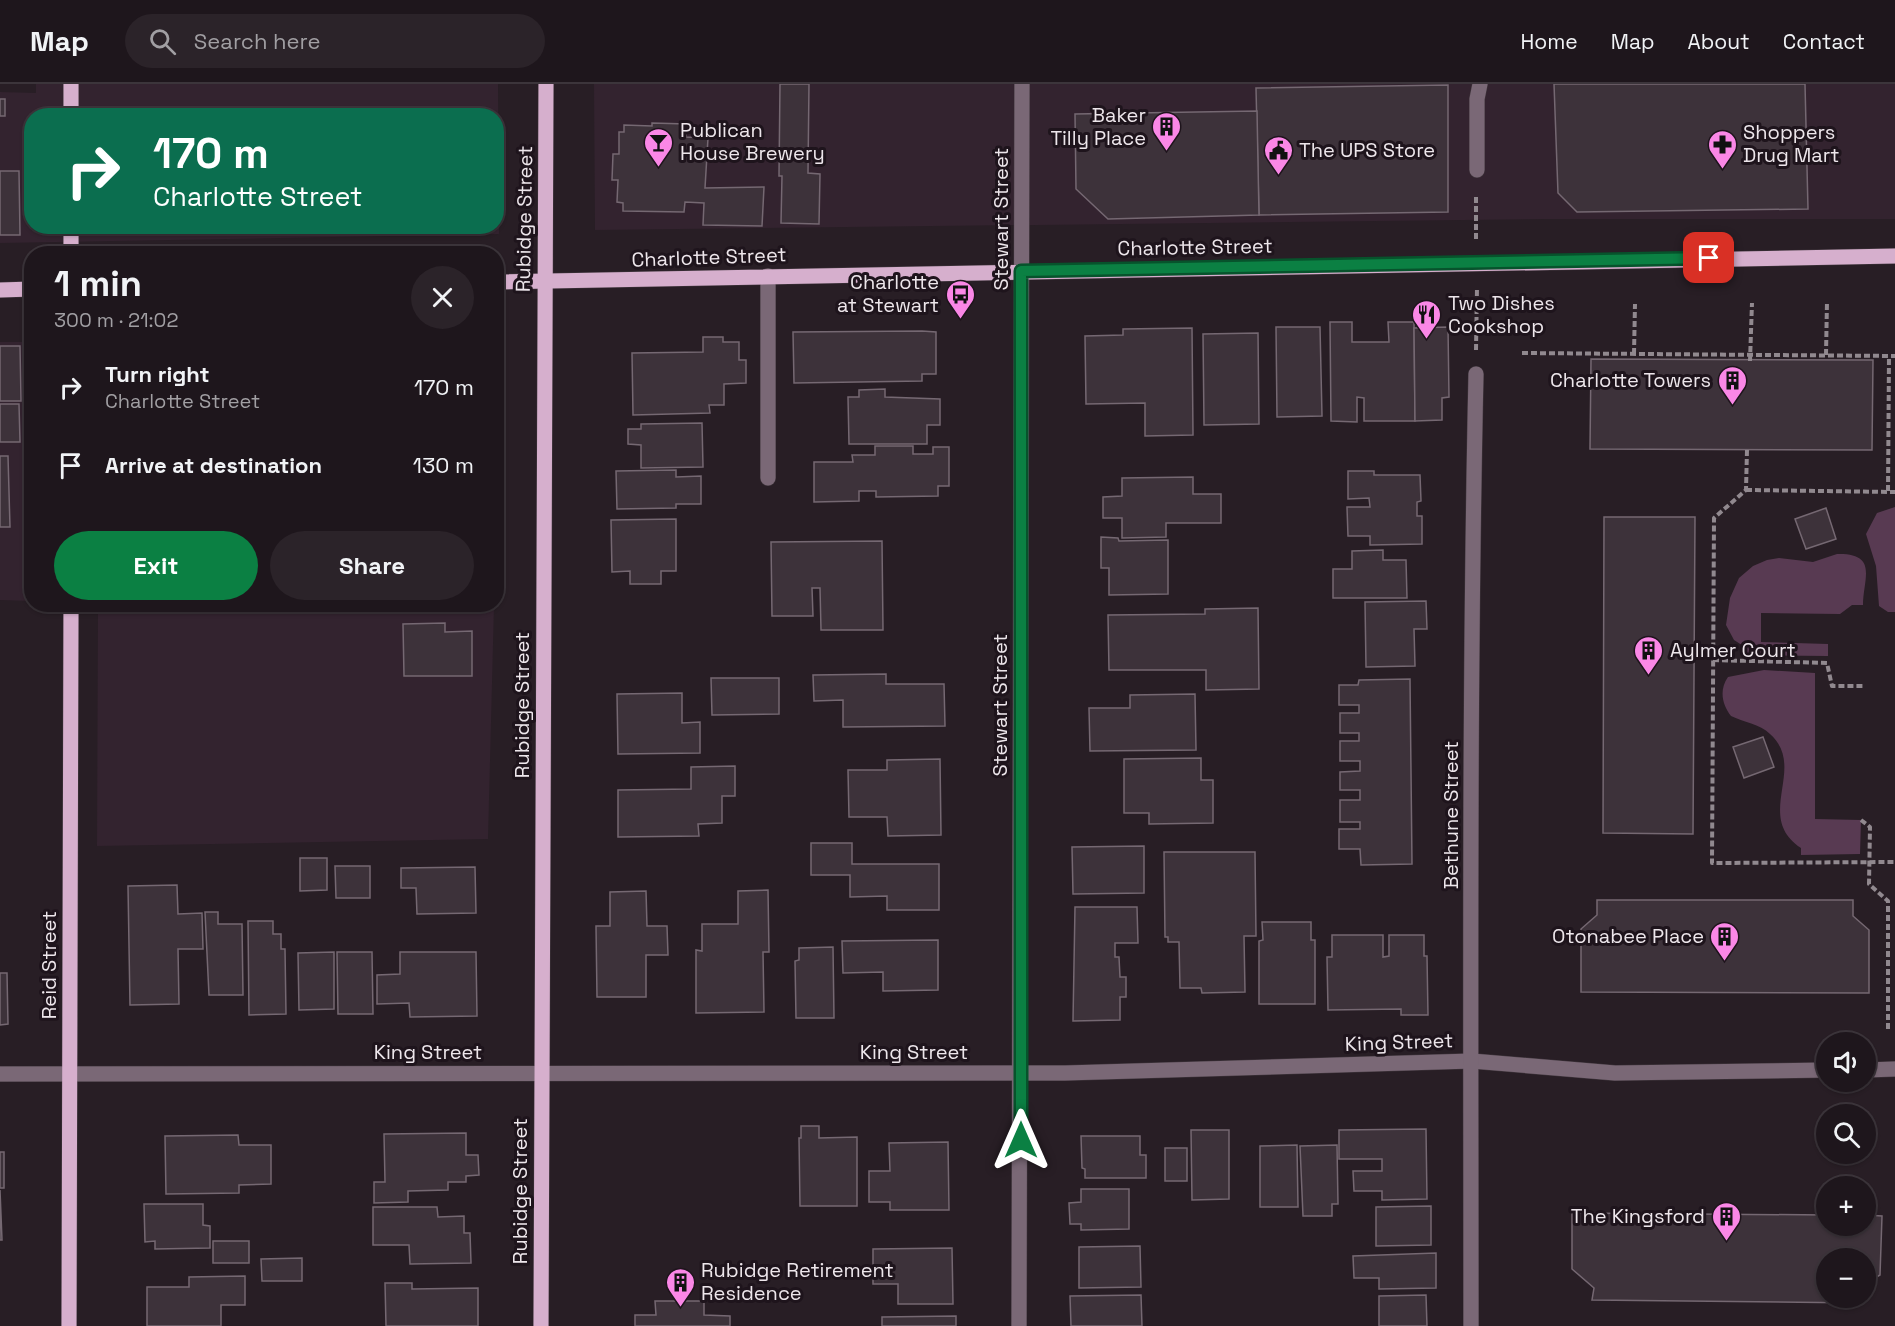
<!DOCTYPE html>
<html lang="en">
<head>
<meta charset="utf-8">
<style>
  body { margin:0; font-family:"Space Grotesk",sans-serif; background:#2b2329; color:#f1f3f6; height:100vh; display:flex; flex-direction:column; font-size:22px; white-space:nowrap }
  * { box-sizing:border-box; margin:0 }
  p { font-size:20px; color:#a19fa3 }
  .icon { flex:none; width:33px; height:33px; fill:none; stroke:currentColor; stroke-width:2; stroke-linecap:round; stroke-linejoin:round }
  .map { position:relative; flex:1; overflow:hidden }
  .drawer { position:absolute; left:24px; top:162px; width:480px; height:366px; display:flex; flex-direction:column; background:#1e161c; border-radius:24px; box-shadow:0 2px 4px #0004,0 0 0 2px #3c353b }
  .drawer>* { flex:none }
  .hud { position:absolute; left:24px; top:24px; width:480px; height:126px; border-radius:24px; box-shadow:0 2px 4px #0004,0 0 0 2px #3c353b; background:#0b6e4f; color:#fff; overflow:hidden }
  .fabs { position:absolute; left:1816px; top:948px; display:grid; gap:12px }
  .fabs a { display:grid; place-items:center; width:60px; height:60px; border-radius:50%; background:#1e161c; box-shadow:0 2px 4px #0004,0 0 0 2px #3c353b; font-size:30px }
  .pin { position:absolute; display:grid; place-items:center; width:51px; height:51px; color:#fff; margin:-26px; border-radius:12px; box-shadow:0 3px 9px #0006 }
  .me { position:absolute; width:66px; margin:-33px; rotate:0deg; stroke-linejoin:round; filter:drop-shadow(0 0 4px #0008) }
  .turn { display:flex; align-items:center; gap:21px; height:126px; padding:0 30px; font-size:27px }
  .turn .icon { width:78px; height:78px; stroke-width:2.5 }
  .turn b { display:block; font-size:42px; line-height:51px }
  .round { display:grid; place-items:center; flex:none; width:63px; height:63px; border-radius:32px; background:#2b2329 }
  .headline { display:flex; align-items:center; justify-content:space-between; height:102px; padding:0 30px }
  h1 { font-size:36px; font-weight:600; line-height:45px }
  .primary-button { display:flex; gap:12px; margin-top:auto; padding:12px 30px }
  .primary-button a { flex:1; height:69px; border-radius:36px; background:#0b8043; color:#fff; font-size:24px; font-weight:600; line-height:69px; text-align:center }
  .primary-button a+a { background:#2b2329; color:#f1f3f6 }
  ul { padding:0; list-style:none }
  li { display:flex; align-items:center; gap:18px; height:78px; padding:0 30px }
  li div { flex:1 }
  li b { display:block; font-size:22px }
  li em { font-style:normal }
  header { display:flex; align-items:center; gap:36px; box-sizing:border-box; height:84px; padding:0 30px; background:#1e161c; border-bottom:2px solid #3c353b }
  header strong { font-size:28px }
  nav { display:flex; gap:33px; margin-inline-start:auto; font-size:21px }
  .search { width:420px; height:54px; background:#2b2329; display:flex; align-items:center; gap:15px; box-sizing:border-box; padding:0 21px; border-radius:33px; color:#a19fa3; font-size:22px }
  .map>svg:first-child { display:block }
  .built { fill:#33232f; fill-rule:evenodd }
  .green { fill:#583a52 }
  .building { fill:#3d323a; stroke:#756872; stroke-width:1.5 }
  .lines { fill:none; stroke-linecap:round; stroke-linejoin:round }
  .minor-casing { stroke:#443a41; stroke-width:16 }
  .major-casing { stroke:#443a41; stroke-width:16 }
  .path { stroke:#91898f; stroke-width:4; stroke-dasharray:6 3; stroke-linecap:butt }
  .minor { stroke:#7a6876; stroke-width:15 }
  .major { stroke:#d6afcd; stroke-width:15 }
  .route-casing { stroke:#07532c; stroke-width:15 }
  .route { stroke:#0b8043; stroke-width:10 }
  .labels { text-anchor:middle; dominant-baseline:central; stroke-width:6; stroke-linejoin:round; paint-order:stroke }
  .poi-label { font-size:20px; fill:#ede6eb; stroke:#1e141c; text-anchor:start }
  .street-label { font-size:20px; fill:#ede6eb; stroke:#1e141c }
</style>
</head>
<body>
<header>
<strong>Map</strong>
<div class="search"><svg class="icon" aria-label="search" viewBox="0 0 24 24"><circle cx="10" cy="10" r="6"/><path d="M15 15l6 6"/></svg>Search here</div>
<nav><a>Home</a><a>Map</a><a>About</a><a>Contact</a></nav>
</header>
<div class="map">
<svg width="1895" height="1242" viewBox="0 0 1895 1242">
  <rect width="100%" height="100%" fill="#281e25"/>
  <g class="built">
    <path d="M36,0H498L499,150L0,159V8L36,9ZM32,32H496V142H32Z"/>
    <path d="M594,0H1895V135H1546L595,146Z"/>
    <path d="M496,248H500L497,404H496Z"/>
    <path d="M0,258H31V517L0,516Z"/>
    <path d="M94,521H494L488,755L97,762L98,521Z"/>
  </g>
  <g class="green">
    <path d="M1895,423V528H1888L1879,522L1876,482L1866,450L1877,429Z"/>
    <path d="M1837,470C1879,469 1863,495 1863,521H1852L1840,530L1761,529V558L1828,560V572L1745,571V563L1734,556L1726,541L1730,514L1739,494L1753,482L1767,476L1779,474L1813,478Z"/>
    <path d="M1764,586L1815,589V735L1861,736L1860,770L1801,771V764C1753,732 1808,684 1770,650C1760,640 1743,638 1731,632C1722,620 1719,606 1728,593Z"/>
  </g>
  <g class="building">
    <path d="M780,0H809L808,89L820,90L819,140L781,139L782,92H779Z"/>
    <path d="M1554,0H1805L1808,125L1577,128L1558,109Z"/>
    <path d="M1448,1V128L1259,131L1256,4Z"/>
    <rect x="0" y="15" width="5" height="17"/>
    <path d="M173,23V32H123L122,24Z"/>
    <path d="M279,26V32H258V27Z"/>
    <path d="M1257,27L1259,131L1108,135L1076,105L1075,30Z"/>
    <path d="M652,39L686,40V53L708,54L705,104L764,103L762,142L703,141L704,119L685,118L684,128L623,127V119L617,118L618,96H612L613,70H619V48H624V41L652,42Z"/>
    <path d="M0,87H19L20,151H0Z"/>
    <path d="M175,142H214V150L175,151Z"/>
    <path d="M214,142H260V149L214,150Z"/>
    <path d="M260,142H300V148L260,149Z"/>
    <rect x="300" y="142" width="52" height="6"/>
    <rect x="433" y="142" width="61" height="4"/>
    <path d="M1330,238H1352V258H1389L1388,238H1414L1415,337H1364V314L1357,313V338L1331,337Z"/>
    <path d="M1276,243H1320L1322,332L1277,333Z"/>
    <path d="M1448,243L1449,313L1442,314V336L1415,337L1414,244Z"/>
    <path d="M1192,244L1193,351L1145,352V319L1086,320L1085,252L1123,251V245Z"/>
    <path d="M922,247L936,248V290H922V297L794,299L793,248Z"/>
    <path d="M1258,249L1259,340L1204,341L1203,250Z"/>
    <path d="M703,253H723V258H739V276H746V299L724,300V321H709L710,329L633,331L632,269L703,268Z"/>
    <path d="M0,262H20L21,317H0Z"/>
    <path d="M1591,275L1873,276L1872,366L1590,365Z"/>
    <path d="M885,305V313L940,315V341H927V360H849L848,313H859V306Z"/>
    <path d="M0,320H19L20,358H0Z"/>
    <path d="M702,339L703,383L641,384V361L628,360V345H641V340Z"/>
    <path d="M875,362H913V370H933V363H949V402H938V412L876,413V407H859V417L814,418V378H853L852,371H875Z"/>
    <path d="M0,372H8L10,443H0Z"/>
    <path d="M676,386V393L701,392V420H676V424L617,425L616,387Z"/>
    <path d="M1348,387H1374V391H1420L1421,417L1417,418V432H1422V460L1370,461V452H1348L1347,423H1370L1369,414L1348,415Z"/>
    <path d="M1193,393V410H1221V439H1166V453L1122,454V434H1103V413L1122,412V394Z"/>
    <path d="M1826,424L1836,455L1806,465L1795,435Z"/>
    <path d="M1604,433H1695L1693,750L1603,749Z"/>
    <path d="M676,435V487H661V500H630V487L612,488L611,436Z"/>
    <path d="M1101,453L1118,454L1119,457L1168,456V510L1109,511V484H1101Z"/>
    <path d="M882,457L883,546H821L820,504H812L813,532H772L771,458Z"/>
    <path d="M1383,466V476H1406L1407,514H1333V485H1352V467Z"/>
    <path d="M1426,517L1427,545H1414L1415,582L1366,583L1365,518Z"/>
    <path d="M1258,524L1259,605L1206,606V586H1109L1108,531L1205,530V525Z"/>
    <path d="M445,539V548L472,547V592H404L403,540Z"/>
    <path d="M886,590V600H944L945,642L843,643V616L814,617L813,591Z"/>
    <path d="M711,594H779V630L712,631Z"/>
    <path d="M1410,595L1412,780L1361,781L1360,765H1339V745H1360V738H1340V716H1360V706H1340V688L1360,687V677H1340V657H1359V649H1340V629H1359V621H1339V601H1358L1359,596Z"/>
    <path d="M682,609V639L700,638V669L618,670L617,610Z"/>
    <path d="M1195,610L1196,666L1090,667L1089,624H1130V611Z"/>
    <path d="M1763,653L1774,683L1744,694L1733,663Z"/>
    <path d="M1201,674V696H1213V739L1149,740V729H1124V675Z"/>
    <path d="M940,675L941,751L888,752L887,733H849L848,686H887V676Z"/>
    <path d="M735,682V712H722V739L698,740L699,752L618,753V706L691,705V683Z"/>
    <path d="M811,759H852V780H939V826H887V812L850,813V791H811Z"/>
    <path d="M1144,762V809L1073,810L1072,763Z"/>
    <path d="M1164,768H1255L1256,852H1244L1245,908L1202,909L1201,904H1180L1179,858H1168V853H1165Z"/>
    <path d="M300,774H327V806L300,807Z"/>
    <path d="M335,782H370V814H336Z"/>
    <path d="M475,783L476,829L417,830L416,804H401V784Z"/>
    <path d="M177,801L178,830L202,829L203,865H178L179,920L130,921L128,802Z"/>
    <path d="M768,806L769,868H763L764,928L696,929V866L702,867V840H738V807Z"/>
    <path d="M646,807L647,842H667L668,871H646V913H597L596,842H610V808Z"/>
    <path d="M1597,816H1853V832L1869,846V909L1581,908V845L1597,831Z"/>
    <path d="M1075,823H1137L1138,859H1115V873H1119L1120,893H1126V913H1120V936L1073,937Z"/>
    <path d="M205,828H218V840H242L243,911H209Z"/>
    <path d="M248,837H273V850H281V865H285L286,930L249,931Z"/>
    <path d="M1262,838H1311V856H1315V920H1259V857L1263,856Z"/>
    <path d="M1332,851H1383V873L1389,872V851H1424V872H1427L1428,931H1401V925L1328,926L1327,873H1332Z"/>
    <path d="M938,856V906L883,907V888L843,889L842,857Z"/>
    <path d="M833,863L834,934H796L795,877L799,876V864Z"/>
    <path d="M334,868V925L299,926L298,869Z"/>
    <path d="M337,868H372L373,930H338Z"/>
    <path d="M400,868H476L477,932L410,933L409,919L377,920V891L400,890Z"/>
    <path d="M0,889H7L8,940L0,941Z"/>
    <path d="M801,1042H819V1054L857,1053V1122H800L799,1054H801Z"/>
    <path d="M1426,1045L1427,1115L1382,1116V1107H1354L1353,1087H1382V1075H1339V1046Z"/>
    <path d="M1191,1046H1229V1115L1192,1116Z"/>
    <path d="M466,1049V1071H478L479,1091L466,1092V1098H448V1106L408,1107V1118L374,1119V1098H385L384,1050Z"/>
    <path d="M238,1051L239,1061H271V1100L239,1101V1109L166,1110L165,1052Z"/>
    <path d="M1081,1052H1140V1071H1146V1094H1085V1085L1082,1084Z"/>
    <path d="M948,1058L949,1126H890V1118H869V1087H890L889,1059Z"/>
    <path d="M1297,1061L1298,1123H1260V1062Z"/>
    <path d="M1337,1061L1338,1120H1332V1132H1303L1300,1062Z"/>
    <rect x="1165" y="1064" width="22" height="33"/>
    <rect x="0" y="1068" width="4" height="36"/>
    <path d="M1081,1105H1129V1145L1081,1146V1140H1070L1069,1119L1081,1118Z"/>
    <path d="M0,1106L2,1156H0Z"/>
    <path d="M144,1120H203V1141L210,1142V1164L155,1165V1157L145,1158Z"/>
    <path d="M1431,1122V1161L1376,1162V1123Z"/>
    <path d="M373,1123H437L438,1133L464,1132V1149H470L471,1179L410,1180L409,1161H373Z"/>
    <path d="M1572,1129L1827,1131V1142H1866V1131L1882,1132L1880,1191L1866,1199V1174H1827V1214H1863L1862,1219L1592,1216L1594,1204L1572,1185Z"/>
    <rect x="213" y="1157" width="36" height="22"/>
    <path d="M1140,1162L1141,1203L1079,1204V1163Z"/>
    <path d="M952,1164L953,1220H898V1200H873V1165Z"/>
    <path d="M1436,1169V1204L1379,1205V1194H1354L1353,1172Z"/>
    <path d="M302,1174V1197H262L261,1175Z"/>
    <path d="M245,1192V1221H221V1242H147V1203H189V1193Z"/>
    <path d="M385,1199H412V1205L478,1204V1242H386Z"/>
    <path d="M1141,1211L1142,1242H1071L1070,1212Z"/>
    <path d="M1426,1211L1427,1242H1379V1212Z"/>
    <path d="M655,1217H704V1231L730,1232V1242H635V1231H656Z"/>
    <path d="M956,1232V1242H882V1233Z"/>
  </g>
  <g class="lines">
    <defs>
      <g id="minor">
        <path d="M1477,86V15L1480,0"/>
        <path d="M768,192V394"/>
        <path d="M1866,986L1895,985"/>
        <path d="M0,990L1065,989L1472,977L1615,989L1827,986"/>
        <path d="M1019,1242L1022,0"/>
        <path d="M1471,1242C1471,925 1469,607 1476,290"/>
      </g>
      <g id="major">
        <path d="M71,32V0"/>
        <path d="M71,142V170"/>
        <path d="M496,198L1895,172"/>
        <path d="M0,206L32,205"/>
        <path d="M69,1242L71,520"/>
        <path d="M541,1242L546,0"/>
      </g>
    </defs>
    <use href="#minor" class="minor-casing"/>
    <use href="#major" class="major-casing"/>
    <g class="path">
      <path d="M1476,155V111"/>
      <path d="M1476,266L1477,204"/>
      <path d="M1522,269L1895,272"/>
      <path d="M1634,270L1635,220"/>
      <path d="M1826,271L1827,217"/>
      <path d="M1750,277L1752,219"/>
      <path d="M1747,366L1746,406L1714,434L1712,779L1895,778"/>
      <path d="M1746,406L1895,408"/>
      <path d="M1888,407L1889,272"/>
      <path d="M1713,576L1827,579L1832,602H1863"/>
      <path d="M1861,736L1870,743L1869,800L1888,817V945"/>
    </g>
    <use href="#minor" class="minor"/>
    <use href="#major" class="major"/>
  </g>
  <g class="lines">
    <defs>
      <path id="route" d="M1021,1056V187L1709,174"/>
    </defs>
    <use href="#route" class="route-casing"/>
    <use href="#route" class="route"/>
  </g>
  <defs>
    <symbol id="building-pin" viewBox="-11 -11 22 30"><path d="M0 17L-7.5 6A9.5 9.5 0 1 1 7.5 6Z" fill="#fa87e6" stroke="#1e141c"/><path d="M-4-6H4V6H1V3H-1V6H-4ZM-2.5-4.3h1.7v1.8h-1.7ZM.8-4.3h1.7v1.8H.8ZM-2.5-1h1.7V.8h-1.7ZM.8-1h1.7V.8H.8Z" fill="#111"/></symbol>
    <symbol id="bar-pin" viewBox="-11 -11 22 30"><path d="M0 17L-7.5 6A9.5 9.5 0 1 1 7.5 6Z" fill="#fa87e6" stroke="#1e141c"/><path d="M-6-5H6L.8 .8V4.5H3.5V6h-7V4.5H-.8V.8Z" fill="#111"/></symbol>
    <symbol id="pharmacy-pin" viewBox="-11 -11 22 30"><path d="M0 17L-7.5 6A9.5 9.5 0 1 1 7.5 6Z" fill="#fa87e6" stroke="#1e141c"/><path d="M-2-6h4v4h4v4h-4v4h-4v-4h-4v-4h4Z" fill="#111"/></symbol>
    <symbol id="civic-pin" viewBox="-11 -11 22 30"><path d="M0 17L-7.5 6A9.5 9.5 0 1 1 7.5 6Z" fill="#fa87e6" stroke="#1e141c"/><path d="M-.6-6.5H3V-4.5H.6V-3L4-1V1h2V6H-6V1h2V-1L-.6-3ZM-1.2 2.5V6h2.4V2.5Z" fill="#111"/></symbol>
    <symbol id="bus-pin" viewBox="-11 -11 22 30"><path d="M0 17L-7.5 6A9.5 9.5 0 1 1 7.5 6Z" fill="#fa87e6" stroke="#1e141c"/><path d="M-5-6H5V4H4V6H2V4H-2V6H-4V4H-5ZM-3.5-4V0h7V-4ZM-3.5 1.2v1.5H-2V1.2ZM2 1.2v1.5H3.5V1.2Z" fill="#111"/></symbol>
    <symbol id="restaurant-pin" viewBox="-11 -11 22 30"><path d="M0 17L-7.5 6A9.5 9.5 0 1 1 7.5 6Z" fill="#fa87e6" stroke="#1e141c"/><path d="M-5-6h1v4h1v-4h1v4h1v-4h1v5L-1.5 .5V6h-2V.5L-5-1ZM5-6V6H3V1.5H1.5Q1.5-4 5-6Z" fill="#111"/></symbol>
  </defs>
  <g fill-rule="evenodd">
    <use href="#building-pin" x="1150" y="26" width="33" height="45"/>
    <use href="#bar-pin" x="642" y="42" width="33" height="45"/>
    <use href="#pharmacy-pin" x="1706" y="44" width="33" height="45"/>
    <use href="#civic-pin" x="1262" y="50" width="33" height="45"/>
    <use href="#bus-pin" x="944" y="194" width="33" height="45"/>
    <use href="#restaurant-pin" x="1410" y="214" width="33" height="45"/>
    <use href="#building-pin" x="1716" y="280" width="33" height="45"/>
    <use href="#building-pin" x="1632" y="550" width="33" height="45"/>
    <use href="#building-pin" x="1708" y="836" width="33" height="45"/>
    <use href="#building-pin" x="1710" y="1116" width="33" height="45"/>
    <use href="#building-pin" x="664" y="1182" width="33" height="45"/>
  </g>
  <g class="labels">
    <g class="poi-label">
      <text x="1146" y="31" text-anchor="end">Baker<tspan x="1146" dy="23">Tilly Place</tspan></text>
      <text x="680" y="46">Publican<tspan x="680" dy="23">House Brewery</tspan></text>
      <text x="1743" y="48">Shoppers<tspan x="1743" dy="23">Drug Mart</tspan></text>
      <text x="1299" y="66">The UPS Store</text>
      <text x="939" y="198" text-anchor="end">Charlotte<tspan x="939" dy="23">at Stewart</tspan></text>
      <text x="1448" y="219">Two Dishes<tspan x="1448" dy="23">Cookshop</tspan></text>
      <text x="1711" y="296" text-anchor="end">Charlotte Towers</text>
      <text x="1670" y="566">Aylmer Court</text>
      <text x="1704" y="852" text-anchor="end">Otonabee Place</text>
      <text x="1705" y="1132" text-anchor="end">The Kingsford</text>
      <text x="701" y="1186">Rubidge Retirement<tspan x="701" dy="23">Residence</tspan></text>
    </g>
    <g class="street-label">
      <text transform="translate(524 135) rotate(-89)">Rubidge Street</text>
      <text transform="translate(1001 135) rotate(-90)">Stewart Street</text>
      <text transform="translate(1195 163) rotate(-1)">Charlotte Street</text>
      <text transform="translate(709 173) rotate(-2)">Charlotte Street</text>
      <text transform="translate(522 621) rotate(-90)">Rubidge Street</text>
      <text transform="translate(1000 621) rotate(-90)">Stewart Street</text>
      <text transform="translate(1451 731) rotate(-90)">Bethune Street</text>
      <text transform="translate(49 881) rotate(-90)">Reid Street</text>
      <text transform="translate(1399 958) rotate(-2)">King Street</text>
      <text x="428" y="968">King Street</text>
      <text x="914" y="968">King Street</text>
      <text transform="translate(520 1107) rotate(-90)">Rubidge Street</text>
    </g>
  </g>
</svg>
<div class="fabs">
<a><svg class="icon" aria-label="sound" viewBox="0 0 24 24"><path d="M4 9h4l5-4v14l-5-4H4zM17 9q2 3 0 6"/></svg></a>
<a><svg class="icon" aria-label="search" viewBox="0 0 24 24"><circle cx="10" cy="10" r="6"/><path d="M15 15l6 6"/></svg></a>
<a>+</a>
<a>−</a>
</div>
<div class="pin" style="left:1709px;top:174px;background:#d93025"><svg class="icon" aria-label="arrive" viewBox="0 0 24 24"><path d="M6 21V4h12l-3 4 3 4H6"/></svg></div>
<svg class="me" style="left:1021px;top:1056px" viewBox="-20 -20 40 40"><path d="M0-17L14 15 0 8-14 15z" fill="#0b8043" stroke="#fff" stroke-width="4"/></svg>
<div class="hud">
<div class="turn"><svg class="icon" aria-label="right" viewBox="0 0 24 24"><path d="M7 20v-9h11M14 6l5 5-5 5"/></svg><div><b>170 m</b>Charlotte Street</div></div>
</div>
<section class="drawer">
<div class="headline"><div><h1>1 min</h1><p>300 m · 21:02</p></div><a class="round"><svg class="icon" aria-label="close" viewBox="0 0 24 24"><path d="M6 6l12 12M18 6L6 18"/></svg></a></div>
<ul>
<li><svg class="icon" aria-label="right" viewBox="0 0 24 24"><path d="M7 20v-9h11M14 6l5 5-5 5"/></svg><div><b>Turn right</b><p>Charlotte Street</p></div><em>170 m</em></li>
<li><svg class="icon" aria-label="arrive" viewBox="0 0 24 24"><path d="M6 21V4h12l-3 4 3 4H6"/></svg><div><b>Arrive at destination</b></div><em>130 m</em></li>
</ul>
<div class="primary-button"><a>Exit</a><a>Share</a></div>
</section>
</div>
</body>
</html>
